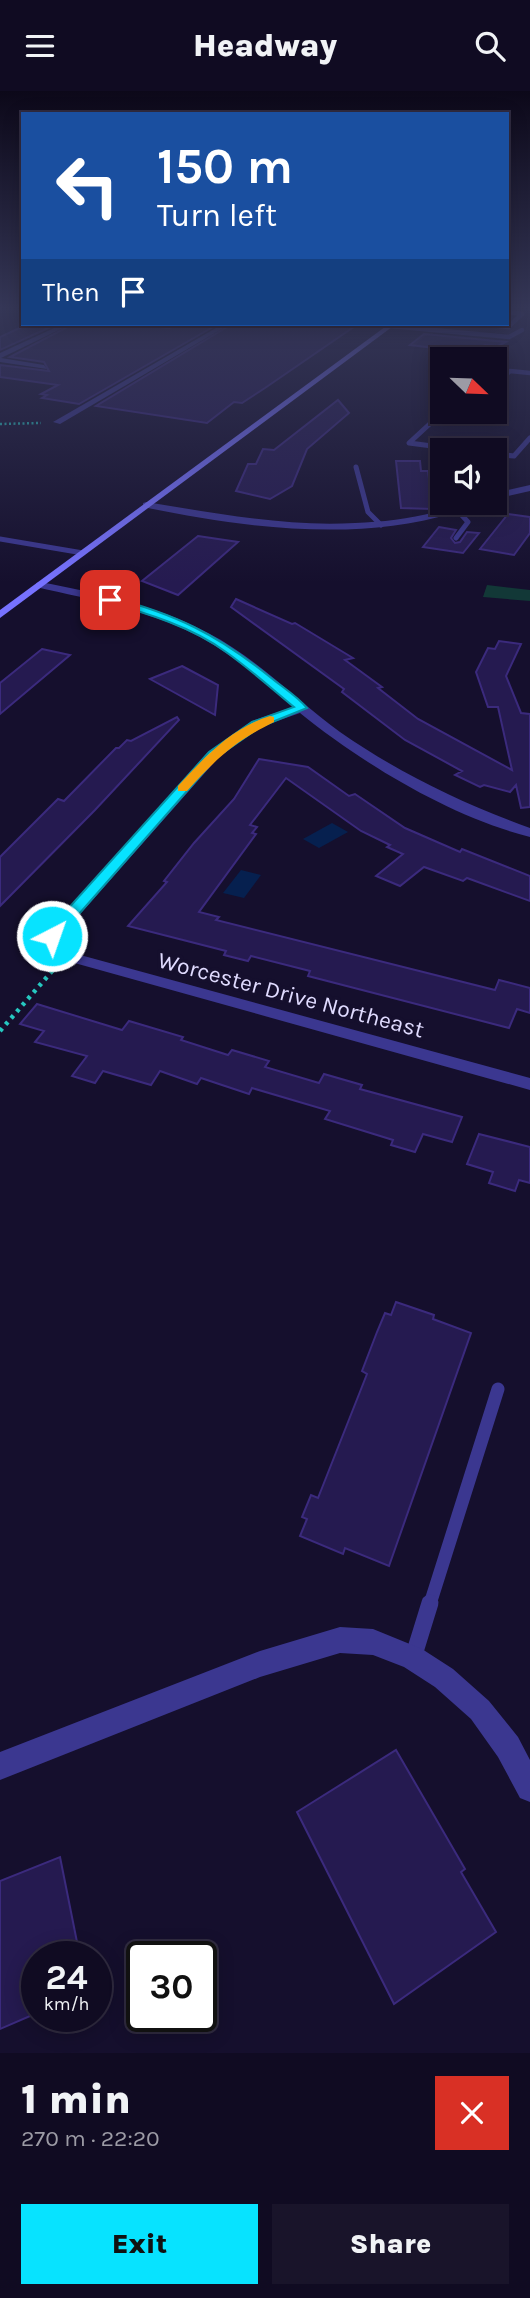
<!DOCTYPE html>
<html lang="en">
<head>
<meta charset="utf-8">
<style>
  body { margin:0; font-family:Karla,sans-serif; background:#19142a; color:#f1f3f6; height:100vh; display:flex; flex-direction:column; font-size:26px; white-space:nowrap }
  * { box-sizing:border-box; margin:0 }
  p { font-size:23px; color:#9c9ba5 }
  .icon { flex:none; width:38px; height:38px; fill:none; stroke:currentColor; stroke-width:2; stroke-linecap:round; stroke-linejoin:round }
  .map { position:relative; height:1962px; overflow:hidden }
  .panel { display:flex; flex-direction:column; background:#100b22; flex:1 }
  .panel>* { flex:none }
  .top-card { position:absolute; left:21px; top:21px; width:488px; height:214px; border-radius:0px; box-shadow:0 4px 18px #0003,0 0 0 2px #302b40; background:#1a4fa0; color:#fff; overflow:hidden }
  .needle { width:46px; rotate:113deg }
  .fabs { position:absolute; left:430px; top:256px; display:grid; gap:14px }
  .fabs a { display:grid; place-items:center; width:77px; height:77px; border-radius:0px; background:#100b22; box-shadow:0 4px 18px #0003,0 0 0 2px #302b40; font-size:35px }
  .speed { position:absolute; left:21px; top:1850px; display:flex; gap:14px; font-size:35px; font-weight:700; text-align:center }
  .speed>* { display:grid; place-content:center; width:91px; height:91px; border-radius:50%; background:#100b22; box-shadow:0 4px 18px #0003,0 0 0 2px #302b40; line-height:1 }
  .speed small { font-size:18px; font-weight:400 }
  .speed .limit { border:4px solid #111; border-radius:10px; background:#fff; color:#111 }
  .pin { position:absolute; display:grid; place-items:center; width:60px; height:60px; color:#fff; margin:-30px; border-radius:14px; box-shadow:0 4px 10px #0006 }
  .me { position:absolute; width:77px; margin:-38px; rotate:41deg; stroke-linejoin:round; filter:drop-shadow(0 0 5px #0008) }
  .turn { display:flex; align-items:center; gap:24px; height:147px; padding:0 21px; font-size:32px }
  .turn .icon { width:91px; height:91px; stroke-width:2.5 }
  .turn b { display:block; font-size:49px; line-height:60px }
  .then { display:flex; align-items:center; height:66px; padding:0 21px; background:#0003; gap:14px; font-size:26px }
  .round { display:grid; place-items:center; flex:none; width:74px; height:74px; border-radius:0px; background:#19142a }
  .headline { display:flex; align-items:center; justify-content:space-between; height:119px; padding:0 21px }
  h1 { font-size:42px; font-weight:800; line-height:52px }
  .cta { display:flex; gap:14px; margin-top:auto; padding:14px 21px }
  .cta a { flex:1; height:80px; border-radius:0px; background:#07e3ff; color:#111; font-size:28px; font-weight:800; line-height:80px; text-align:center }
  .cta a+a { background:#19142a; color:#f1f3f6 }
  header { display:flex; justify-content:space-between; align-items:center; height:91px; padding:0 21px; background:#100b22; font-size:32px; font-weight:800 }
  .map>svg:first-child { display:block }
  .green { fill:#123837 }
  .water { fill:#06204f }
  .building { fill:#251a50; stroke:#3b2a7d; stroke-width:2 }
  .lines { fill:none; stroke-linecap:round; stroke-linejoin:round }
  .path-far1 { stroke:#26c8c0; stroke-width:2.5; stroke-dasharray:2 2.5; stroke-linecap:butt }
  .path { stroke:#26c8c0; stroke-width:4.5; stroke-dasharray:3.5 5; stroke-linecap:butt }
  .lane-far3 { stroke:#3b3790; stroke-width:4.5 }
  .lane-far2 { stroke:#3b3790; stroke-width:5 }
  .lane-far1 { stroke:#3b3790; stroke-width:13 }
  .lane { stroke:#3b3790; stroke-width:17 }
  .street { fill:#3b3790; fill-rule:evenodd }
  .secondary { fill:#7772ff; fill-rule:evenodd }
  .route { fill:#07e3ff; stroke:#0594a6; stroke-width:2 }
  .slow { fill:#f59e0b }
  .labels { text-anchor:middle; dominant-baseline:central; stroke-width:7; stroke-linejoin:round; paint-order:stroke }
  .street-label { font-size:23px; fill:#e0dbff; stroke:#150f2d }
</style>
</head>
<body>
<header><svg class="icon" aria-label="menu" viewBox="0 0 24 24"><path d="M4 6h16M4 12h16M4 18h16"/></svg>Headway<svg class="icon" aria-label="search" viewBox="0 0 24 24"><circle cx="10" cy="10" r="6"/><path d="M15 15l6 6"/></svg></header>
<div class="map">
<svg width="530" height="1962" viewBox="0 0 530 1962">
  <rect width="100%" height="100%" fill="#150f2d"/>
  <path class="green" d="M487,494L530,499V510L483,506Z"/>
  <g class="water">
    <path d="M332,732L348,741L319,757L303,748Z"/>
    <path d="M241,779L261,784L244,807L223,802Z"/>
  </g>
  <g class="building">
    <path d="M28,233H57L0,259V246Z"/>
    <path d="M73,233H132L169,237L177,233H218L79,313L42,307L47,304L41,303L58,294L0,286V274L49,280L44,271L10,266Z"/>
    <path d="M232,233H358L265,297L242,312L234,311L207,332L96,315Z"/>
    <path d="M424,243L506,251L498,255L485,254L475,262L410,254Z"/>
    <path d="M338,309L349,322L307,358L292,395L270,408L236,400L248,373H256L263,358L274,359Z"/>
    <path d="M396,370H420L421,380H428L433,418L401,417Z"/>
    <path d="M508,423L530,426V442L514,464L480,458Z"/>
    <path d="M439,436L456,439L451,447L455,452L460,451L467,441L479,442L463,462L423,456Z"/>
    <path d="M198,445L238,451L178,504L142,490Z"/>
    <path d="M236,508L292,533L295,532L353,567L345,569L382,596L378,597L418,628L512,679L498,616H488L476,581L488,557L495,558L499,550L521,553L506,585L521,622L530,623V716L521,717L516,694L510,701L484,694L480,696L455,684L462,680L405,649L342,601L344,598L231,516Z"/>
    <path d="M42,558L70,564L0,623V592Z"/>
    <path d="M182,575L218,594L215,624L150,588Z"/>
    <path d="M177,626L179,629L95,719L0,815V766L58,708L64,710L116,657H119L127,649L131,650Z"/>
    <path d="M259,668L308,676L349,705L355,703L405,737L460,761L462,758L530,785V810L467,787L463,790L424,776L400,795L376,785L403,763L387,756L390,754L361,740L286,687L250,734L257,736L252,742L256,743L199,821L219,826L216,829L495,899L499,889L530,897V922L517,918L509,937L308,885L310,880L251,865L248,870L224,864L226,860L128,835L167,791L164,790L194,752L234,708Z"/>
    <path d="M37,913L122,939L129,930L183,946L181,949L228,964L232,959L269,970L265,976L319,992L324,983L362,994L360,998L462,1026L452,1051L423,1043L415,1061L391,1054L393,1049L325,1028L330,1020L252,997L249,1003L201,987L197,993L160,980L151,994L103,980L95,992L72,985L87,965L35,951L44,940L20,933Z"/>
    <path d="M479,1043L530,1056V1092L519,1089L515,1100L489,1092L493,1081L467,1073Z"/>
    <path d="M396,1211L434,1224L433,1228L471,1242L389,1475L345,1457L343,1463L300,1445L307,1428L302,1426L311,1404L318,1407L367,1283L362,1280L377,1241L385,1222L391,1224Z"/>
    <path d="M396,1659L465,1778L461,1781L496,1841L394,1913L297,1721Z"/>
    <path d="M60,1766L80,1866H37V1922L0,1938V1790Z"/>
  </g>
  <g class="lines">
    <path class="path-far1" d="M0,333L41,332"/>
    <path class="path" d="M0,940L53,879"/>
    <g class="lane-far3">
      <path d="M481,233L508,236L522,223L508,221"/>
      <path d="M390,235L509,246L522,239"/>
      <path d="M495,294L510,280L530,282"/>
      <path d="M432,331L443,320"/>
    </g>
    <g class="lane-far2">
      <path d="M434,329L409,352L463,359"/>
      <path d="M495,363L514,365L530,347"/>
      <path d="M356,376L368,421L381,434"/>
      <path d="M456,447L468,431L457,419"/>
      <path d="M0,448L83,462"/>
    </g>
    <path class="lane-far1" d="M430,1513L498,1298"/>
    <path class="lane" d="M413,1567L430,1512"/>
    <g class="street">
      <path d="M63,233H71L1,267L44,274L47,278L0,271V262Z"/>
      <path d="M223,233H230L60,333L53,331Z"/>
      <path d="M530,394V400L495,408V402Z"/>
      <path d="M146,411C215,422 285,436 355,432C382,431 409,428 435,421C452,417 465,411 482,411C474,416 462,419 452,422C357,452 239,436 143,416V412Z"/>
      <path d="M40,491C98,502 156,514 208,542C257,567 296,609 340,641C399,682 463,713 530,737V746C451,726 363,673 300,622L260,636L218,667L51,856L530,987V999L35,861L33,858L35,855L208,661L252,630L293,616C264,591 236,566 202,547C150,519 93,509 36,496V492Z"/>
      <path d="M340,1536L373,1538L422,1558L453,1578L489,1610L518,1646L530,1669V1711L520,1707L498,1666L471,1628L435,1596L404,1576L373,1564L340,1562L260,1586L0,1689V1661L260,1560Z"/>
    </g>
    <path class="secondary" d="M389,233H396L0,527V519Z"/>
  </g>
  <linearGradient id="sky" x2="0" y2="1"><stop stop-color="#0c0819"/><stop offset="0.44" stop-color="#353757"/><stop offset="1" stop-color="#353757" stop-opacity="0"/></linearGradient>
  <rect width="530" height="492" fill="url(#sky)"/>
  <path class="route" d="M110,506C175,523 217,543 270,586C282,596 297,605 307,617L260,636L217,666L57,848L52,849L45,845L47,841L209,661L252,631L294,616C272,598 250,578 226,561C192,536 147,522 106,511L105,509Z"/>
  <path class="slow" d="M270,625L274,626V631C234,651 217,667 187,700H178V695C205,666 231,637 270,625Z"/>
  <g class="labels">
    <g class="street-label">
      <text transform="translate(291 904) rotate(15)">Worcester Drive Northeast</text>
    </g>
  </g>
</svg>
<div class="fabs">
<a><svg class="needle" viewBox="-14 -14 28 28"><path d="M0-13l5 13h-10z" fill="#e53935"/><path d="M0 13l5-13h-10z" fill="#9c9ba5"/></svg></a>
<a><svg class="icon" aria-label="sound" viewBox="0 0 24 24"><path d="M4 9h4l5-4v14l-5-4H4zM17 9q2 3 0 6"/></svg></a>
</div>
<div class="speed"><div>24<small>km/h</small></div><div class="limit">30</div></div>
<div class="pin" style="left:110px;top:509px;background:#d93025"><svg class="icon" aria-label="arrive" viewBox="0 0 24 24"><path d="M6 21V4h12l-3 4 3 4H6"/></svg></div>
<svg class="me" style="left:52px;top:845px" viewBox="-20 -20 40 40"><circle r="17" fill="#07e3ff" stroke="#fff" stroke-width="3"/><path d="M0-11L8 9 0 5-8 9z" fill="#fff"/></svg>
<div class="top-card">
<div class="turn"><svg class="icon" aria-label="left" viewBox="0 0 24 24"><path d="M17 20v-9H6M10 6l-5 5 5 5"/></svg><div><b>150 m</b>Turn left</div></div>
<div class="then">Then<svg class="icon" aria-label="arrive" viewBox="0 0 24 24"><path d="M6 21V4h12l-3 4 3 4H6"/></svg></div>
</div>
</div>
<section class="panel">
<div class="headline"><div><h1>1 min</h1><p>270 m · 22:20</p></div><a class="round" style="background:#d93025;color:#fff"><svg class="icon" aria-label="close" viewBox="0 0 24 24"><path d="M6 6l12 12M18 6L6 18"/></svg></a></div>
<div class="cta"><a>Exit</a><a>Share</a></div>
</section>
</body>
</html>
